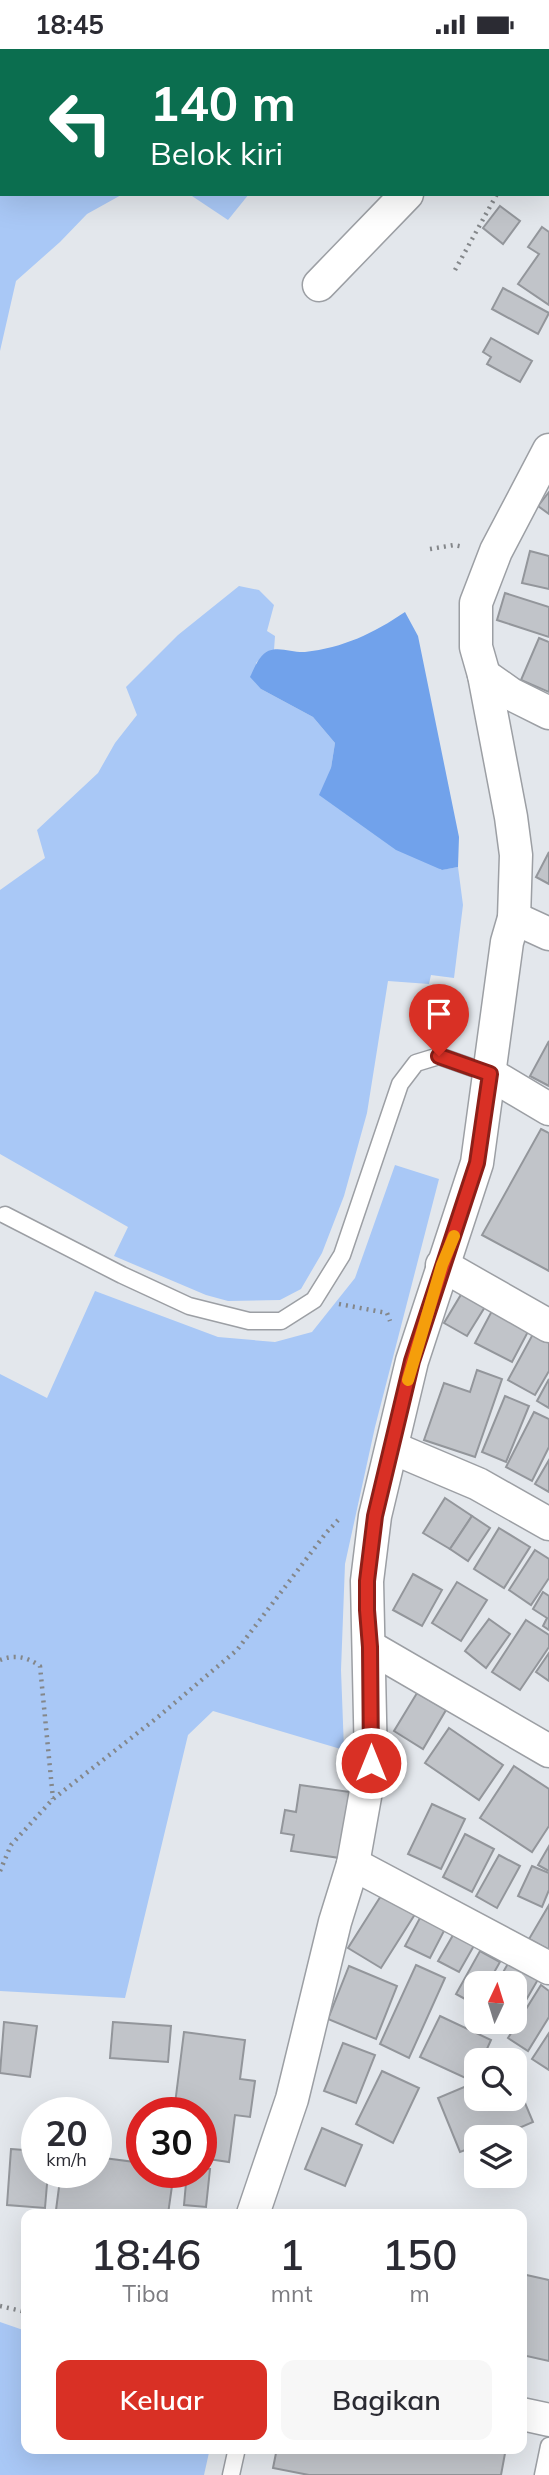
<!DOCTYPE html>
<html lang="id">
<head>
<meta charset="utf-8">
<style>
  body { margin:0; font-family:Mulish,sans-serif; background:#f7f7f7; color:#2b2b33; height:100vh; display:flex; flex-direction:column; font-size:26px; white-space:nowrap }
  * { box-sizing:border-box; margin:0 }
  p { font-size:23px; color:#7c7c81 }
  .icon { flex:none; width:38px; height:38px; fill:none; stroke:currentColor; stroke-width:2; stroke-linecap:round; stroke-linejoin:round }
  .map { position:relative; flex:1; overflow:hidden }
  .sheet { position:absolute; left:21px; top:2160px; width:506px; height:245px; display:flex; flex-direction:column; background:#fff; border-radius:14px; box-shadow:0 7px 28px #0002 }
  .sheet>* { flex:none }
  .banner { position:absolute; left:0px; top:0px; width:550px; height:147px; box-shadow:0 7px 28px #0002; background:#0b6e4f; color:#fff; overflow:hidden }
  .needle { width:46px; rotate:4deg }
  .controls { position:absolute; left:464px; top:1922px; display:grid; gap:14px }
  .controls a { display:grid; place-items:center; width:63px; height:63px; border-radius:14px; background:#fff; box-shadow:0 7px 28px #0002; font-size:35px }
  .speed { position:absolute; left:21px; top:2048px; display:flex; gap:14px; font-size:35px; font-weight:700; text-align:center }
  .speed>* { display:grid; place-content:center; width:91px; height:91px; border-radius:50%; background:#fff; box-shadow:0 7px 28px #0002; line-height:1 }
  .speed small { font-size:18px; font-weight:400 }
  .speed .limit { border:10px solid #d22; background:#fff; color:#111 }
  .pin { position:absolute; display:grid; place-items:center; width:60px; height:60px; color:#fff; margin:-72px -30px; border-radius:50% 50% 50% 0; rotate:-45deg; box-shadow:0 0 7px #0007 }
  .pin .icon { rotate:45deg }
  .me { position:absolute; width:77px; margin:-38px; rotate:0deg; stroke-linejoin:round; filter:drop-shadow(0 0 5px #0008) }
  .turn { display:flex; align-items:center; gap:24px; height:147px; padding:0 35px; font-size:32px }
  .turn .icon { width:91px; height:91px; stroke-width:2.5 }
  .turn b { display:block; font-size:49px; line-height:60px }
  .eta { display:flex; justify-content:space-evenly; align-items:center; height:119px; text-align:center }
  .eta b { font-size:42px; font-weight:600; line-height:49px }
  .cta { display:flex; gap:14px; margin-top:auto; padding:14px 35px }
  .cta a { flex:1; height:80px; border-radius:14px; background:#d93025; color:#fff; font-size:28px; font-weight:600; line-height:80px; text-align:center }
  .cta a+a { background:#f7f7f7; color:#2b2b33 }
  .status { display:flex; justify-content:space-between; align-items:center; height:49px; padding:0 35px; background:#fff; direction:ltr }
  .status svg { height:19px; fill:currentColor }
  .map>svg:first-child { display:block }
  .green { fill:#a9c8f6 }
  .water { fill:#71a2eb }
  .building { fill:#c1c4c9; stroke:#93969b; stroke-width:2 }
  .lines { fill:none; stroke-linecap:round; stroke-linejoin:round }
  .service-casing { stroke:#9c9fa4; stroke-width:19 }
  .minor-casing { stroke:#9c9fa4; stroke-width:35 }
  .path { stroke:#84878a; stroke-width:4.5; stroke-dasharray:2 5; stroke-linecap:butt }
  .service { stroke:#fff; stroke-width:16 }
  .minor { stroke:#fff; stroke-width:32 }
  .route-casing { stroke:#8d1f18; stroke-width:18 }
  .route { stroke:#d93025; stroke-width:12 }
  .slow { stroke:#f59e0b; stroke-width:12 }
</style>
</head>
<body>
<div class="status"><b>18:45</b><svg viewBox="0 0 49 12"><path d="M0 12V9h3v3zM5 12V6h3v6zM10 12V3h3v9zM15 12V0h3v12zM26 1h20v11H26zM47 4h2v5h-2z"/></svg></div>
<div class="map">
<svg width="549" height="2426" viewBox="0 0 549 2426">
  <rect width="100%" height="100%" fill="#e3e7ec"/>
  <g class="green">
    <path d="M0,0H379L2,2V145H123L87,165L60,193L16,232L0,302Z"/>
    <path d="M189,145H249L228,171Z"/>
    <path d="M239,537L259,541L274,556L267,582L275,587L274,601L266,603L256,614L261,640L313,668L335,694L331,719L441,821L458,818L463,856L454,929L431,926L429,935L388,932L367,1064L344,1147L322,1204L301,1240L280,1251L228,1252L206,1246L114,1207L128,1178L0,1105V841L45,809L37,781L98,724L115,694L137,666L126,638L178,586Z"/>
    <path d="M395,1116L439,1130L375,1378L345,1515L341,1621L344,1701L213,1662L188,1686L125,1949L0,1942V1325L47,1349L95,1242L218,1288L275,1293L312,1283L355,1229Z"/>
    <path d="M0,2273L26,2282V2399H210L204,2426H0Z"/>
  </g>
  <path class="water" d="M405,563L418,587L459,788L458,818L442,821L396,801L319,746L331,719L335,694L313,668L261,640L250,628C254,620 259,606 268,602C279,597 294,604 305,603C343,599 374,584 405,563Z"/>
  <g class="building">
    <path d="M500,157L520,172L503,195L483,179Z"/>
    <path d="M542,178L549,183V256L518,235L539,205L528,198Z"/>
    <path d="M503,239L549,264L538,285L492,260Z"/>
    <path d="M491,289L532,312L520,333L487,315L491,308L483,303Z"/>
    <path d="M549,443V465L538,457Z"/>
    <path d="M530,502L549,507V540L522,534Z"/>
    <path d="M505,544L549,558V588L497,571Z"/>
    <path d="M539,589L549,593V643L521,631Z"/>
    <path d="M549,803V835L536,828Z"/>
    <path d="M549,992V1037L530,1027Z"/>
    <path d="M541,1080L549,1084V1222L482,1186Z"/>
    <path d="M465,1239L488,1253L467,1287L444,1274Z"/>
    <path d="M494,1258L531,1277L512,1313L475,1294Z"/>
    <path d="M533,1285L549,1294V1322L535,1346L508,1331Z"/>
    <path d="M477,1321L502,1330L475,1408L424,1391L444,1334L470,1343Z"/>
    <path d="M549,1330V1359L537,1352Z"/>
    <path d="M505,1347L529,1357L506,1413L482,1403Z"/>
    <path d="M534,1363L549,1370V1398L532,1432L506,1418Z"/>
    <path d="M549,1411V1443L535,1435Z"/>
    <path d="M445,1449L472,1467L450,1500L423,1484Z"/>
    <path d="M472,1467L490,1479L468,1512L450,1500Z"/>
    <path d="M499,1479L530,1498L504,1539L474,1520Z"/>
    <path d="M535,1501L549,1510V1529L531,1556L509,1541Z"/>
    <path d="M413,1525L442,1541L422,1577L393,1561Z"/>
    <path d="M457,1533L487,1551L461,1592L432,1574Z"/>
    <path d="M543,1543L549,1547V1581L543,1577L547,1569L533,1560Z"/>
    <path d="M489,1570L510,1585L486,1619L465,1602Z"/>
    <path d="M526,1571L549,1586V1598L520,1641L492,1623Z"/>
    <path d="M549,1604V1632L536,1623Z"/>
    <path d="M417,1644L446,1661L423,1700L394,1682Z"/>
    <path d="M449,1679L503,1716L479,1751L425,1714Z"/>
    <path d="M514,1717L549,1740V1777L532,1803L480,1769Z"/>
    <path d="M300,1736L350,1743L340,1809L291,1802L294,1786L281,1784L285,1761L296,1763Z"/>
    <path d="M432,1755L465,1770L441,1820L408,1805Z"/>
    <path d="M465,1785L494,1800L472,1843L443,1828Z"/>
    <path d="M549,1797V1822L538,1816Z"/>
    <path d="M499,1806L520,1817L497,1859L476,1847Z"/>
    <path d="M532,1817L549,1824V1841L542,1858L518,1847Z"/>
    <path d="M384,1842L417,1862L381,1919L348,1899Z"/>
    <path d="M549,1856V1901L529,1890Z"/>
    <path d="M421,1867L445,1880L430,1909L405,1897Z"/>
    <path d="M456,1881L476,1893L459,1923L438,1912Z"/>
    <path d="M480,1902L500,1913L488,1934H476V1956L456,1945Z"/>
    <path d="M510,1911L540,1927L514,1972V1934H497Z"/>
    <path d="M416,1916L445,1929L409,2009L380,1995Z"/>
    <path d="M349,1917L397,1937L376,1990L328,1970Z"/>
    <path d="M541,1936L549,1942V1968L528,2002L508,1989Z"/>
    <path d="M440,1967L491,1991L482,2011H476V2024L472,2032L420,2008Z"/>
    <path d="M4,1973L37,1977L30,2028L0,2024Z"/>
    <path d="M113,1973L171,1977L168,2013L110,2009Z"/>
    <path d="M184,1983L245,1991L240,2030L255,2032L250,2068L235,2066L229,2113L201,2109V2063H174Z"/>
    <path d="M549,1984V2021L532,2010Z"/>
    <path d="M343,1994L375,2006L356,2054L324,2042Z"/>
    <path d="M382,2022L419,2039L393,2094L356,2075Z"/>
    <path d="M514,2028L533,2073L498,2088H476V2097L460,2103L438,2049L476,2033V2049H514Z"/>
    <path d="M322,2079L362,2096L345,2137L305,2120Z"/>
    <path d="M11,2100L37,2102V2123H48L45,2159L7,2156Z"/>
    <path d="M96,2108L142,2114V2123H174L168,2165H82L56,2161L61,2123H96Z"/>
    <path d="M201,2120H210L206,2158L184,2156L187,2123H201Z"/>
    <path d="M522,2225L549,2231V2312L522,2306Z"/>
    <path d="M277,2399H506L501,2426H309L273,2419Z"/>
  </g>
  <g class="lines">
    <defs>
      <g id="service">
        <path d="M5,1166L122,1226L189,1257L249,1272H281L314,1251L342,1206L400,1035L416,1014L439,1007L490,1025"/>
        <path d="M231,2426L237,2399"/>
        <path d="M543,2426L549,2397"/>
      </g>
      <g id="minor">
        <path d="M544,2L546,0"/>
        <path d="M319,236L407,145"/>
        <path d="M484,626L511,645L549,664"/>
        <path d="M514,869L549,885"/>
        <path d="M490,1025L549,1060"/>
        <path d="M442,1216L549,1277"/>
        <path d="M393,1399L478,1435L549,1475"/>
        <path d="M370,1598L549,1702"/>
        <path d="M353,1815L549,1919"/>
        <path d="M253,2165L292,2050L335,1873L353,1815L371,1714L367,1532L375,1467L412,1312L477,1114L507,893L514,869L516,806L511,768L484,626L476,598V554L496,502L549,401"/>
        <path d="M522,2365L549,2371"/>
      </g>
    </defs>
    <use href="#service" class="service-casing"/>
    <use href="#minor" class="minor-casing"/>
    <g class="path">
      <path d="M455,221L497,145"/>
      <path d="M430,500L454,496L464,498"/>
      <path d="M339,1255L387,1264L390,1272"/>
      <path d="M0,1611C15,1605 27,1608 40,1617L53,1750"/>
      <path d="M0,1822L11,1796L53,1750L158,1668L237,1601L326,1484L341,1468"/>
      <path d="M0,2257L26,2263"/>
    </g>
    <use href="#service" class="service"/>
    <use href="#minor" class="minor"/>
  </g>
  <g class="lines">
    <defs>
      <path id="route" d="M371,1714L370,1598L367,1561V1532L375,1467L412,1312L477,1114L490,1025L439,1007"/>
    </defs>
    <use href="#route" class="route-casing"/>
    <use href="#route" class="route"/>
    <path class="slow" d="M408,1331L442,1216L454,1187"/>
  </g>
</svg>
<div class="controls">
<a><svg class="needle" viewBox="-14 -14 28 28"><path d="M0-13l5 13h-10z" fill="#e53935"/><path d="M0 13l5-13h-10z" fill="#7c7c81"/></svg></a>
<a><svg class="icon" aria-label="search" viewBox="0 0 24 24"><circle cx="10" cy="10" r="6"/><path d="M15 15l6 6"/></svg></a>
<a><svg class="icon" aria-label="layers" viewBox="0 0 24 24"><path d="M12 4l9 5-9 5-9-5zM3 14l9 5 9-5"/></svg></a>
</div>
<div class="speed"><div>20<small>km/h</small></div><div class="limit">30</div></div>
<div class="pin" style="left:439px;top:1007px;background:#d93025"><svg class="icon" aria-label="arrive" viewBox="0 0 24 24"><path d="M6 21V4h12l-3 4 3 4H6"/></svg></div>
<svg class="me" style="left:371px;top:1714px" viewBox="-20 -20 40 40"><circle r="17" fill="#d93025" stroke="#fff" stroke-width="3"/><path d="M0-11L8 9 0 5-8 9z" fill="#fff"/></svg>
<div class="banner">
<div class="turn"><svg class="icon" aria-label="left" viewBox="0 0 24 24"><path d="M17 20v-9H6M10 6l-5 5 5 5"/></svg><div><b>140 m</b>Belok kiri</div></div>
</div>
<section class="sheet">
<div class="eta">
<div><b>18:46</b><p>Tiba</p></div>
<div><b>1</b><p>mnt</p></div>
<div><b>150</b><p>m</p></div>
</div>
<div class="cta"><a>Keluar</a><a>Bagikan</a></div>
</section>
</div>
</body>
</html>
